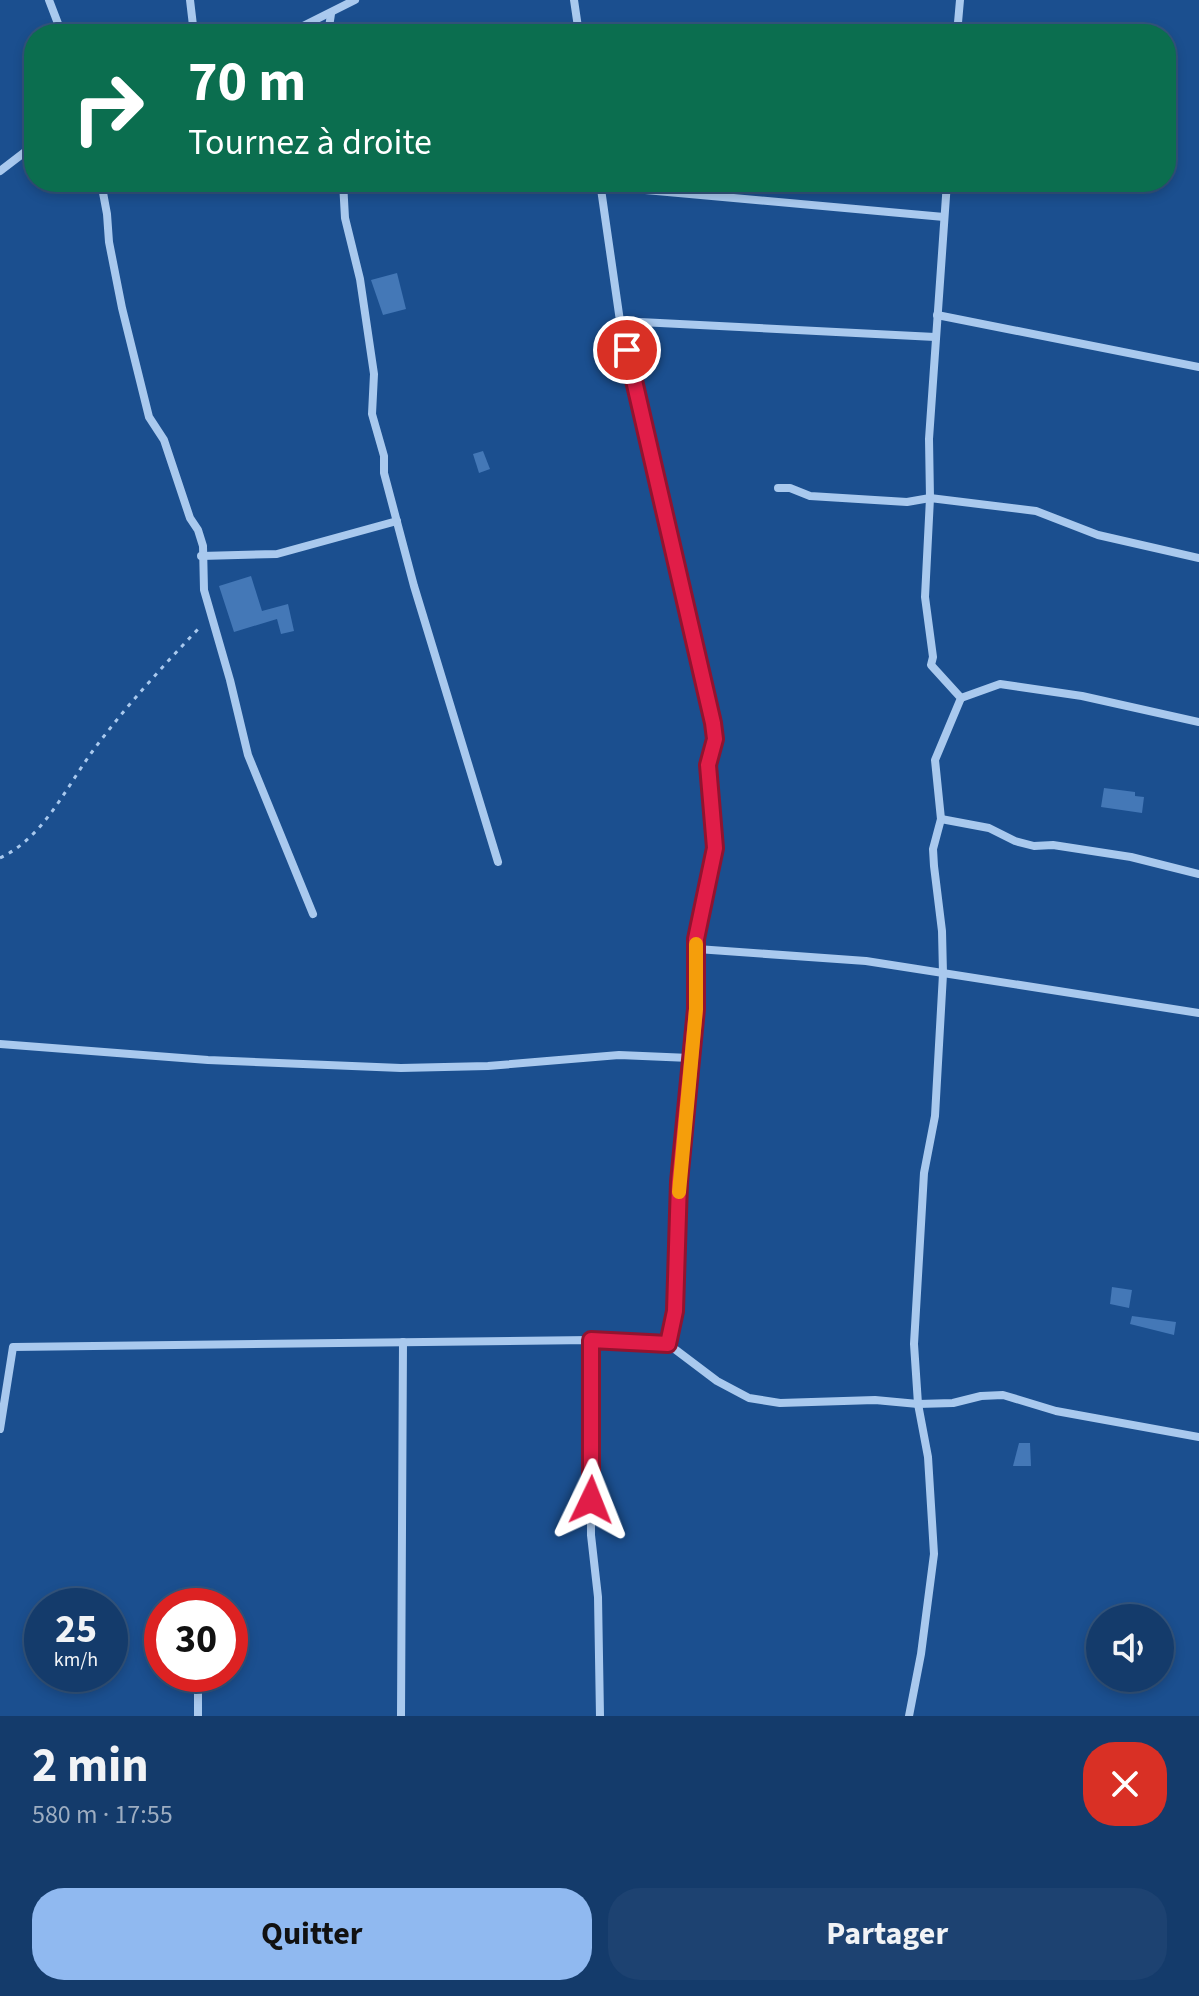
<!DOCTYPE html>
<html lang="fr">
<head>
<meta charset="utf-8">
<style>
  body { margin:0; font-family:"Source Sans 3",sans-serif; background:#1d4271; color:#f1f3f6; height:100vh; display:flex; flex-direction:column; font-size:30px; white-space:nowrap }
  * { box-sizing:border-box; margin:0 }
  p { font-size:26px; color:#9dadc1 }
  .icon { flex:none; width:44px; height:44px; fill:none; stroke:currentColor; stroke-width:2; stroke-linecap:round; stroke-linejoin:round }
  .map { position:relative; height:1716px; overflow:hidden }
  .panel { display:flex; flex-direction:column; background:#143b6b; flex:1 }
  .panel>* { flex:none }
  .banner { position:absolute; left:24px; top:24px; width:1152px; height:168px; border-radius:32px; box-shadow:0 4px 12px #0003,0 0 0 2px #33557e; background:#0b6e4f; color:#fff; overflow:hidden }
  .fabs { position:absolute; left:1086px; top:1604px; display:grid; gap:16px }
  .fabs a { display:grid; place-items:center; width:88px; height:88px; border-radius:50%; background:#143b6b; box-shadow:0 4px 12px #0003,0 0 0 2px #33557e; font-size:40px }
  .speed { position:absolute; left:24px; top:1588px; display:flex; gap:16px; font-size:40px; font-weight:700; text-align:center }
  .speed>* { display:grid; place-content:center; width:104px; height:104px; border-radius:50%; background:#143b6b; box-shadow:0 4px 12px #0003,0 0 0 2px #33557e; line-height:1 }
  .speed small { font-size:20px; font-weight:400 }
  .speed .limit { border:12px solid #d22; background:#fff; color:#111 }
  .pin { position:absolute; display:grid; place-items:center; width:68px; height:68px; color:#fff; margin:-34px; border:4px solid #fff; border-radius:50%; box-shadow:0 2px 8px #0007 }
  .me { position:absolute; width:88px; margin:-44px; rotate:2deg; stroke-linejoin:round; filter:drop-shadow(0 0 6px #0008) }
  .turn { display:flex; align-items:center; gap:28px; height:168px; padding:0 32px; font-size:36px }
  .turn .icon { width:104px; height:104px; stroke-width:2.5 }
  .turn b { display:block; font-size:56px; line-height:68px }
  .round { display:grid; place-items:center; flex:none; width:84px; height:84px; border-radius:32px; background:#1d4271 }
  .overview { display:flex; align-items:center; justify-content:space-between; height:136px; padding:0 32px }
  h1 { font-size:48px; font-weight:700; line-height:60px }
  .action { display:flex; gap:16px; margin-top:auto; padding:16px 32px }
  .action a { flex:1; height:92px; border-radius:32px; background:#90b9f0; color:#111; font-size:32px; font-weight:700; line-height:92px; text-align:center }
  .action a+a { background:#1d4271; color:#f1f3f6 }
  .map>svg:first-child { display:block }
  .building { fill:#4478b7 }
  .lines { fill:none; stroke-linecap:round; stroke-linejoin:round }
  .path { stroke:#a9c9ee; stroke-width:3; stroke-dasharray:4 6; stroke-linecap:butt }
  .minor { stroke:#a9c9ee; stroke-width:8 }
  .route-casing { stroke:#92132f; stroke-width:20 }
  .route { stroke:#e11d48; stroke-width:14 }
  .slow { stroke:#f59e0b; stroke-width:14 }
</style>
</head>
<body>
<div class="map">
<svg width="1199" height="1716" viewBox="0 0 1199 1716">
  <rect width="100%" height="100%" fill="#1b4f8f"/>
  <g class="building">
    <path d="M397,273L406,309L383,315L371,280Z"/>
    <path d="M483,451L490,469L479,473L473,454Z"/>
    <path d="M251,576L262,611L288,604L294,631L281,634L277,619L234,632L219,586Z"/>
    <path d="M1104,788L1135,792V796L1144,797L1142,813L1101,807Z"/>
    <path d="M1112,1287L1132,1290L1129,1308L1110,1304Z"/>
    <path d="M1132,1316L1176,1322L1174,1335L1130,1324Z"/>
    <path d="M1019,1443H1030L1031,1466H1013Z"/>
  </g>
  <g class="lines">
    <path class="path" d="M0,858C44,837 65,789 92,752C125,707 163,666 201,626"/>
    <g class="minor">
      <path d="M49,0L62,34"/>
      <path d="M190,0L194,34"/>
      <path d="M574,0L579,34"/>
      <path d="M287,34L355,0"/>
      <path d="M328,34L331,14"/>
      <path d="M957,34L960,0"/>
      <path d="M0,171L34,145"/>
      <path d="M101,182L107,214L109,242L122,308L149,417L164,440L190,518L198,530L203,546L204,590L230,680L248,755L313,914"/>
      <path d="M343,182L345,218L360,279L374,374L372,414L384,456V473L414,586L498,862"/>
      <path d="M600,182L620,321L708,699L715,739L708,765L715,848L696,939V1009L679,1182L675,1311L668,1344"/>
      <path d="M601,186L944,217"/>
      <path d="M937,315L1199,367"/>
      <path d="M620,321L935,337"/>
      <path d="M778,488H790L810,496L907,502L930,498L1036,511L1098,535L1199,558"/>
      <path d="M201,556L277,554L397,521"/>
      <path d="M961,698L1000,684L1082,696L1199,722"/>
      <path d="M941,819L989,828L1015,841L1034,846L1053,845L1131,857L1199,874"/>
      <path d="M697,949L866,961L1199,1013"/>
      <path d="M0,1044L208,1060L401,1068L488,1066L619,1055L690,1058"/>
      <path d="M591,1340V1535L598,1597L600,1716"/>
      <path d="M0,1429L13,1347L591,1340L668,1344L717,1381L749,1398L780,1403L875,1400L918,1404L953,1403L981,1396L1003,1395L1056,1411L1199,1437"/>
      <path d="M198,1674V1716"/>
      <path d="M401,1716L403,1342"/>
      <path d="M909,1716L921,1654L934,1554L928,1457L918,1404L914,1344L924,1173L935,1116L943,974L942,931L934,866L933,849L941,819L935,760L961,698L931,665L933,657L925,597L930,498L929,439L947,182"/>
    </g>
  </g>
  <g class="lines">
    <defs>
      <path id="route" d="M591,1500V1340L668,1344L675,1311L679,1182L696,1009V939L715,848L708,765L715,739L713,723L627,350"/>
    </defs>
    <use href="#route" class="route-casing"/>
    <use href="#route" class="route"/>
    <path class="slow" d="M679,1192L696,1009V944"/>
  </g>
</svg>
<div class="fabs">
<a><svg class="icon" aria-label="sound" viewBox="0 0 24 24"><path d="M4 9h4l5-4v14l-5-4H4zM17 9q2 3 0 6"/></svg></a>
</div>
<div class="speed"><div>25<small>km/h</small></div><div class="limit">30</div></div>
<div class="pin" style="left:627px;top:350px;background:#d93025"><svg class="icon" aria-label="arrive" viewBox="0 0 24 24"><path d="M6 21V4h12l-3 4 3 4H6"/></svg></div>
<svg class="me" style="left:591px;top:1500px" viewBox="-20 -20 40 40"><path d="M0-17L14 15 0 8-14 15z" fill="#e11d48" stroke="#fff" stroke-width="4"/></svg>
<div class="banner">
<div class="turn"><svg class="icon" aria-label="right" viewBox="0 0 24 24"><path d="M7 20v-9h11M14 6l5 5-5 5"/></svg><div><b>70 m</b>Tournez à droite</div></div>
</div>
</div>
<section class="panel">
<div class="overview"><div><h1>2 min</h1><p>580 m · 17:55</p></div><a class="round" style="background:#d93025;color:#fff"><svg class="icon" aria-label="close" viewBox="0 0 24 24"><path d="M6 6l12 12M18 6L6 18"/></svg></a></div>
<div class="action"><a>Quitter</a><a>Partager</a></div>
</section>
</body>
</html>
